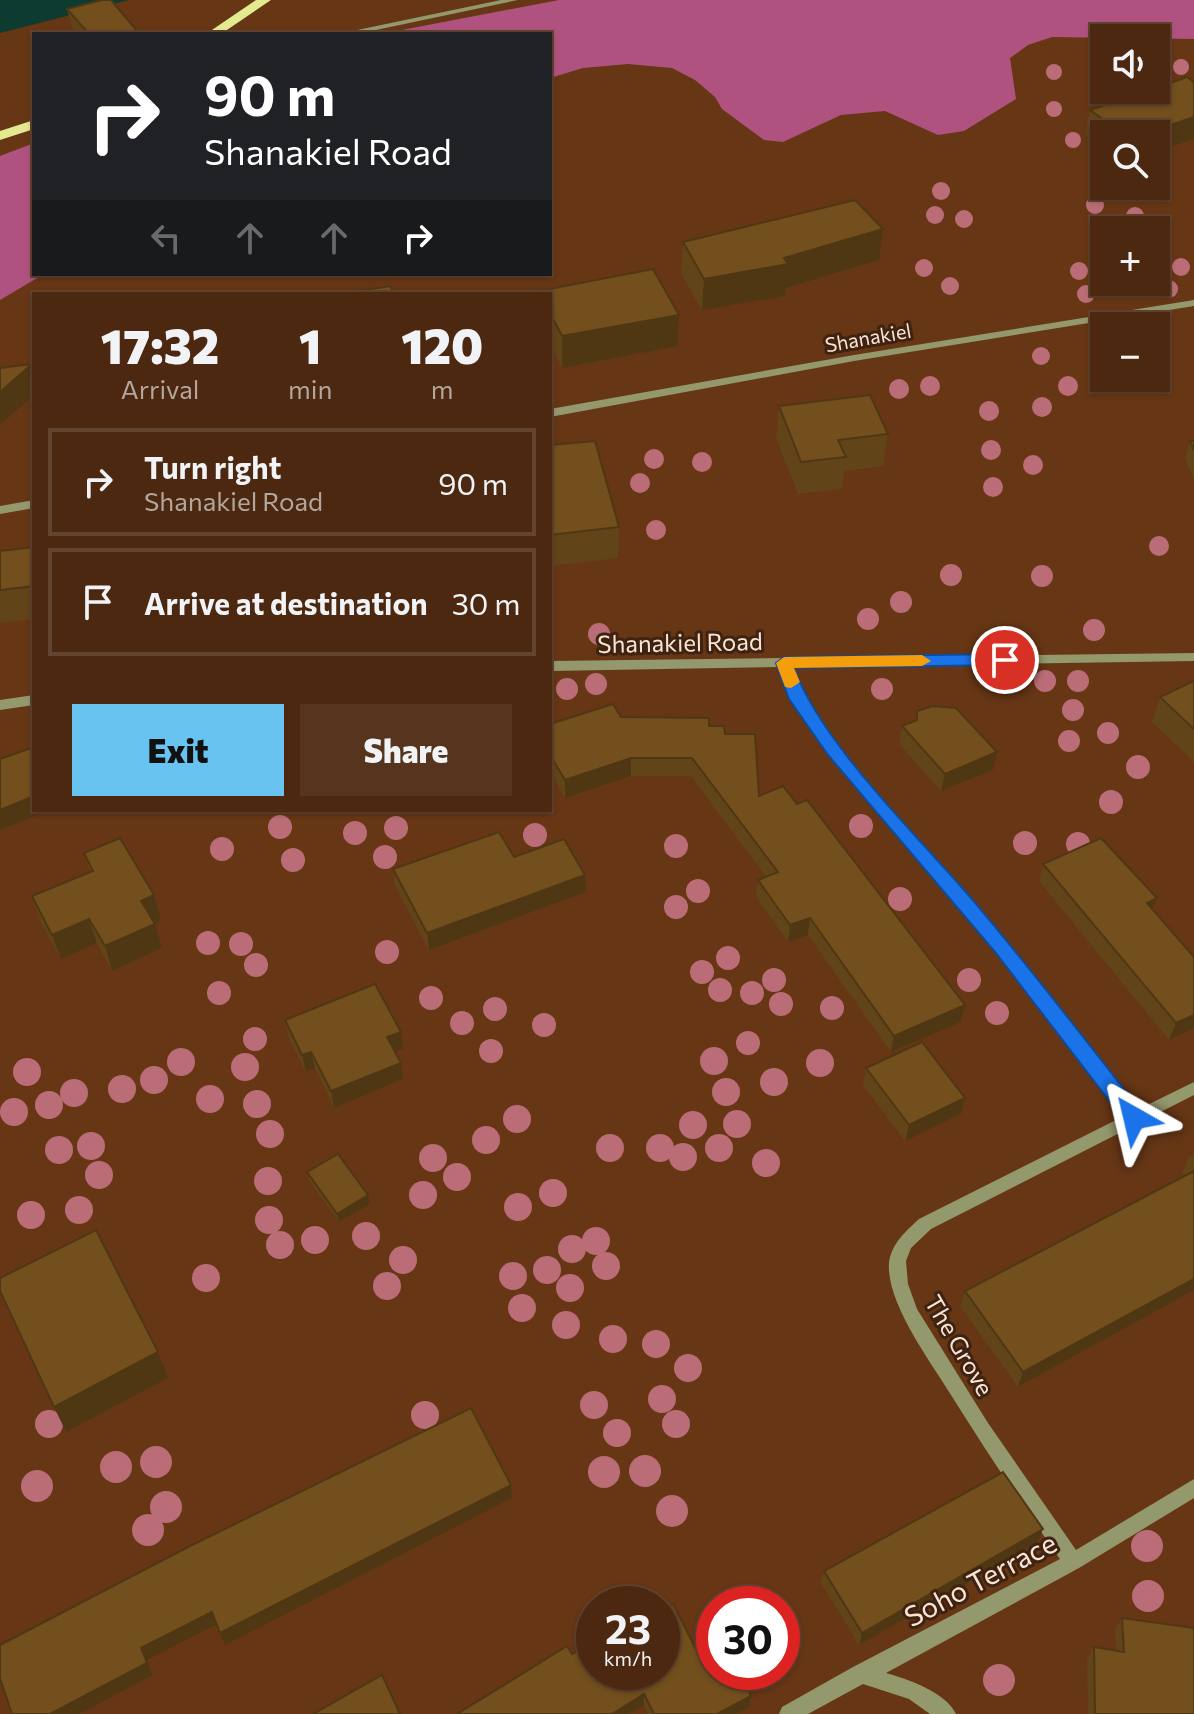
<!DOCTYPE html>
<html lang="en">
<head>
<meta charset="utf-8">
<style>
  body { margin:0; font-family:Commissioner,sans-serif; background:#56341e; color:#f1f3f6; height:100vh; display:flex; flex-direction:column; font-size:30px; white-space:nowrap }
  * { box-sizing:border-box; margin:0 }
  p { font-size:26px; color:#b2a69f }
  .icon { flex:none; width:44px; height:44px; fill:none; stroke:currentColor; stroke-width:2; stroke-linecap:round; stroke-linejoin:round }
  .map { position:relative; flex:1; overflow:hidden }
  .sheet { position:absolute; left:32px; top:292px; width:520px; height:520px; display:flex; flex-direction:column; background:#4c2810; border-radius:0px; box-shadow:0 2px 6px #0004,0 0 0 2px #634430 }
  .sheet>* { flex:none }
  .top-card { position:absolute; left:32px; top:32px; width:520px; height:244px; border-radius:0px; box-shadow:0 2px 6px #0004,0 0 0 2px #634430; background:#202124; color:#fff; overflow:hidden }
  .buttons { position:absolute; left:1090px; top:24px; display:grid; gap:16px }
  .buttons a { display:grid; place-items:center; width:80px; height:80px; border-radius:0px; background:#4c2810; box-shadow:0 2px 6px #0004,0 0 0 2px #634430; font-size:40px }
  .speed { position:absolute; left:576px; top:1586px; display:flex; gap:16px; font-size:40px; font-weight:700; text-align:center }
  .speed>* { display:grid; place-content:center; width:104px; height:104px; border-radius:50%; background:#4c2810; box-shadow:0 2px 6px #0004,0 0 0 2px #634430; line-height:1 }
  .speed small { font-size:20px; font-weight:400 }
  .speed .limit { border:12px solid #d22; background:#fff; color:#111 }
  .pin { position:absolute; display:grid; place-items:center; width:68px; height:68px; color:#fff; margin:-34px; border:4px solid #fff; border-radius:50%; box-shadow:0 2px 8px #0007 }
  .me { position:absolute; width:88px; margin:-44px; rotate:323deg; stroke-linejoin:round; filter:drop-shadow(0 0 6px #0008) }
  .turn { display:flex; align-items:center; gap:28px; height:168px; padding:0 40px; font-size:36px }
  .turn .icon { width:104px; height:104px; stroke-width:2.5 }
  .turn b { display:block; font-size:56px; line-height:68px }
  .lanes { display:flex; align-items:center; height:76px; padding:0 40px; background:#0003; justify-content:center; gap:40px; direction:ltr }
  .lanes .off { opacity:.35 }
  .eta { display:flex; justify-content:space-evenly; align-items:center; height:136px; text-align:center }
  .eta b { font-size:48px; font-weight:800; line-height:56px }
  .button { display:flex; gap:16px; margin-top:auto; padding:16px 40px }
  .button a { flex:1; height:92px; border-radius:0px; background:#69c3f1; color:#111; font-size:32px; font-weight:800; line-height:92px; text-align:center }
  .button a+a { background:#56341e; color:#f1f3f6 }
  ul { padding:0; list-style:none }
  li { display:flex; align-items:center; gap:24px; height:108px; margin:0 16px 12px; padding:0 24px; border:4px solid #634430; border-radius:0px }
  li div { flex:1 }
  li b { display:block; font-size:30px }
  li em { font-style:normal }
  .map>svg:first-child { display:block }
  .forest { fill:#b0527f }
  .water { fill:#0e3b30 }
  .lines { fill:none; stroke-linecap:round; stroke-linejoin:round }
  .minor { fill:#94986d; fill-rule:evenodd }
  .major { fill:#e3ea90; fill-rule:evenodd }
  .tree { fill:#ba6d77 }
  .wall { fill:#624419 }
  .shaded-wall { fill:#503714 }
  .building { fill:#724f1d; stroke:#503714; stroke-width:2 }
  .route { fill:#1a73e8; stroke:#114b97; stroke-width:2 }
  .slow { fill:#f59e0b }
  .labels { text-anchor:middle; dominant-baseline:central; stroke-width:6; stroke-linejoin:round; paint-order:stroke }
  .far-street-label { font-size:20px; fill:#fbe4d6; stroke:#3f2311 }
  .street-label { font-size:24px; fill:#fbe4d6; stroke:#3f2311 }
  .near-street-label { font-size:28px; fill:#fbe4d6; stroke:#3f2311 }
</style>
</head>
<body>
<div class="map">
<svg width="1194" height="1714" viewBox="0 0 1194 1714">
  <rect width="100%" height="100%" fill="#663615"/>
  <g class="forest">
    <path d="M559,0H1194V39L1052,37L1028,45L1010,58L1016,99L964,131L938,135L885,111L841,115L783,142L764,140L722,109L715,97L695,80L672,68L628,64L583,68L550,78V34H381Z"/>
    <path d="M34,143V274H44L0,300V156Z"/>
  </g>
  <path class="water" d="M0,0H129L0,33Z"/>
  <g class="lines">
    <g class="minor">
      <path d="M501,0H518L357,34H338Z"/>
      <path d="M1194,300V306L854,361L550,417V409L854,355Z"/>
      <path d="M34,500V508L0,514V506Z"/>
      <path d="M1194,653V661L792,667C830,753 897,816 957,885C1020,957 1079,1033 1137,1110L1194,1082V1095L931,1229L911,1248L906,1261L908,1284L917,1309L988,1423L1076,1550L1194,1479V1498L1079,1568L886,1673C907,1679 946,1692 956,1714H930L909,1699L863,1684L808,1714H779L782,1707L853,1667L1060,1559C1022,1505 986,1451 951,1395C931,1362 886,1303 889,1263C891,1244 906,1231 919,1219L1124,1116C1068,1041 1010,967 950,896C887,823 819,757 779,667L550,671V661Z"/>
      <path d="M34,695V705L0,710V700Z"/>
    </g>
    <g class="major">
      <path d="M256,0H271L221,34H206Z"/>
      <path d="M34,120V129L0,140V131Z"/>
    </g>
  </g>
  <g class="tree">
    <circle cx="1181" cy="67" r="8"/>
    <circle cx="1054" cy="72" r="8"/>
    <circle cx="1054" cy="109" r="8"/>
    <circle cx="1073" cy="140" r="8"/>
    <circle cx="941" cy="191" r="9"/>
    <circle cx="1095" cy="205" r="9"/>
    <circle cx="935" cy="215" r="9"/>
    <circle cx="1135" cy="216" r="9"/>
    <circle cx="964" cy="219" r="9"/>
    <circle cx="1181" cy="267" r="9"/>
    <circle cx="924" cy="268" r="9"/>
    <circle cx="1079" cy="271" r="9"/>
    <circle cx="950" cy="286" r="9"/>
    <circle cx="1169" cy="289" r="9"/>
    <circle cx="1086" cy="294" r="9"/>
    <circle cx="1041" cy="356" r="9"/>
    <circle cx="930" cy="386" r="10"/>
    <circle cx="1068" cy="386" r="10"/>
    <circle cx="899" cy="389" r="10"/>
    <circle cx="1042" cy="407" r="10"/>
    <circle cx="989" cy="411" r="10"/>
    <circle cx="991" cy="450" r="10"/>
    <circle cx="654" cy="459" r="10"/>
    <circle cx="702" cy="462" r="10"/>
    <circle cx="1033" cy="465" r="10"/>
    <circle cx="640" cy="483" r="10"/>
    <circle cx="993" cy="487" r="10"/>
    <circle cx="656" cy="530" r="10"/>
    <circle cx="1159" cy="546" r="10"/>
    <circle cx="951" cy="575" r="11"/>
    <circle cx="1042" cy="576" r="11"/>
    <circle cx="901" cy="602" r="11"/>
    <circle cx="868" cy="619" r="11"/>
    <circle cx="1094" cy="630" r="11"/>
    <circle cx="599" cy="634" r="11"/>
    <circle cx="1045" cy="681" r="11"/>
    <circle cx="1078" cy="681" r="11"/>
    <circle cx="596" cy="684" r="11"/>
    <circle cx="567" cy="689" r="11"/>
    <circle cx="882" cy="689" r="11"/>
    <circle cx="1073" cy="710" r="11"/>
    <circle cx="1108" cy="733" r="11"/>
    <circle cx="1069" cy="741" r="11"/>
    <circle cx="1138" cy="767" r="12"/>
    <circle cx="1111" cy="802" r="12"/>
    <circle cx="861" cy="826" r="12"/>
    <circle cx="280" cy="827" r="12"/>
    <circle cx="396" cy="828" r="12"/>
    <circle cx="355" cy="833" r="12"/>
    <circle cx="535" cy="835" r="12"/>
    <circle cx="1025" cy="843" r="12"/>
    <circle cx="1078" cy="844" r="12"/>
    <circle cx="676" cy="846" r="12"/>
    <circle cx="222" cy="849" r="12"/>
    <circle cx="385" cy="857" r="12"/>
    <circle cx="293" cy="860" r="12"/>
    <circle cx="698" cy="891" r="12"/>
    <circle cx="900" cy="899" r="12"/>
    <circle cx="676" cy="907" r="12"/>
    <circle cx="208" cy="943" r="12"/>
    <circle cx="241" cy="944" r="12"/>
    <circle cx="387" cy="952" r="12"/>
    <circle cx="728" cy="958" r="12"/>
    <circle cx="256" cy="965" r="12"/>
    <circle cx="702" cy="972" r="12"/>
    <circle cx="774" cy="980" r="12"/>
    <circle cx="969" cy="980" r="12"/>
    <circle cx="720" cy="990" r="12"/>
    <circle cx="219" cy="993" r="12"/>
    <circle cx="752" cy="993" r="12"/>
    <circle cx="431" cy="998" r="12"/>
    <circle cx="781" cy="1004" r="12"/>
    <circle cx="832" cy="1008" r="12"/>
    <circle cx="495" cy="1009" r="12"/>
    <circle cx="997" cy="1013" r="12"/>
    <circle cx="462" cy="1023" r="12"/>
    <circle cx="544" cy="1025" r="12"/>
    <circle cx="255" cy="1039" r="12"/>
    <circle cx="748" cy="1043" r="12"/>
    <circle cx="491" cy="1051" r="12"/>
    <circle cx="714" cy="1061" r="14"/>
    <circle cx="181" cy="1062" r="14"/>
    <circle cx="820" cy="1063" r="14"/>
    <circle cx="245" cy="1067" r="14"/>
    <circle cx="27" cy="1072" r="14"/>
    <circle cx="154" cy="1080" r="14"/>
    <circle cx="774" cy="1082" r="14"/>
    <circle cx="122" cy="1089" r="14"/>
    <circle cx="726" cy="1092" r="14"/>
    <circle cx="74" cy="1093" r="14"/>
    <circle cx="210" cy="1099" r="14"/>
    <circle cx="257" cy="1104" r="14"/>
    <circle cx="49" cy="1105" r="14"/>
    <circle cx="14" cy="1112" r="14"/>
    <circle cx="517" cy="1119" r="14"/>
    <circle cx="737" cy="1124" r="14"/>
    <circle cx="693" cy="1125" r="14"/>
    <circle cx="270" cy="1134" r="14"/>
    <circle cx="486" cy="1140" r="14"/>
    <circle cx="91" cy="1146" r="14"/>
    <circle cx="610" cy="1148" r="14"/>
    <circle cx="660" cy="1148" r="14"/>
    <circle cx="719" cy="1148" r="14"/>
    <circle cx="59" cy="1150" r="14"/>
    <circle cx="683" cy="1157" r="14"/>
    <circle cx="433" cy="1158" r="14"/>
    <circle cx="766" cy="1163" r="14"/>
    <circle cx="99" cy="1175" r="14"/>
    <circle cx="457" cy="1177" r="14"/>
    <circle cx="268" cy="1181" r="14"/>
    <circle cx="553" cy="1193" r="14"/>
    <circle cx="423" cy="1195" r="14"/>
    <circle cx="518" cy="1207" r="14"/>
    <circle cx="79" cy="1210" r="14"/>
    <circle cx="31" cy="1215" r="14"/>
    <circle cx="269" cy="1220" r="14"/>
    <circle cx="366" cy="1236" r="14"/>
    <circle cx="315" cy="1240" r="14"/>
    <circle cx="596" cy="1241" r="14"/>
    <circle cx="280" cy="1245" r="14"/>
    <circle cx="572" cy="1249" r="14"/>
    <circle cx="403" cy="1260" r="14"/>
    <circle cx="606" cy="1266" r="14"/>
    <circle cx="547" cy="1270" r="14"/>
    <circle cx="513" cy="1276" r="14"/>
    <circle cx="206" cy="1278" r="14"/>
    <circle cx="387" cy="1286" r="14"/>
    <circle cx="570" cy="1288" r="14"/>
    <circle cx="522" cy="1308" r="14"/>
    <circle cx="566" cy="1325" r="14"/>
    <circle cx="613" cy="1339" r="14"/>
    <circle cx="656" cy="1344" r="14"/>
    <circle cx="688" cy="1368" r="14"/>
    <circle cx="662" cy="1399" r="14"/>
    <circle cx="594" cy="1405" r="14"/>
    <circle cx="425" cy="1415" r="14"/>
    <circle cx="49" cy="1424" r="14"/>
    <circle cx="676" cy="1424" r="14"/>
    <circle cx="617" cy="1433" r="14"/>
    <circle cx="156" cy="1462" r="16"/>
    <circle cx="116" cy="1467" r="16"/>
    <circle cx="645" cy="1471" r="16"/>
    <circle cx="604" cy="1472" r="16"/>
    <circle cx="37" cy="1486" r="16"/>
    <circle cx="166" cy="1507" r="16"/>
    <circle cx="672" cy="1511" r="16"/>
    <circle cx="148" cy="1530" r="16"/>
    <circle cx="1147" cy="1546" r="16"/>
    <circle cx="1148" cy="1596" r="16"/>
    <circle cx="999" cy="1680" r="16"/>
  </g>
  <g class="wall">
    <path d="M67,9L138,34H74Z"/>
    <path d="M1194,82V139L1156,152V134H1104V149L1085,135L1090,110Z"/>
    <path d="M883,229L879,260L786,288L785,296L702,310L681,274L683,242Z"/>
    <path d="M653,269L679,315L678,346L562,368L550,343V294H539V291Z"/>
    <path d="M779,406L888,434L883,466L844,471L842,489L798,494L776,438Z"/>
    <path d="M1190,441H1194V479L1185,459Z"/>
    <path d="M550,445L619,527L618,558L550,566Z"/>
    <path d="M34,547V619L0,623V551Z"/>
    <path d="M1194,681V762L1152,722L1160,697Z"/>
    <path d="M917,711L993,770L941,791L899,744L902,726L916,721Z"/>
    <path d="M621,717L709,726L725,734L759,796L965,1005L961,1022L891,1052L808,935L788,942L756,897L758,880L766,877L691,776H631L565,798L550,772V724Z"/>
    <path d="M84,853L154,895L161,920L154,923L162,948L112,971L97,943L61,959L40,921L32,896L90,872Z"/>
    <path d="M514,857L586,892L429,950L395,886L393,869Z"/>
    <path d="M1043,864L1157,898L1153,910L1194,957V1028L1169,1040L1039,881Z"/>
    <path d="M285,1020L403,1049L395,1052L403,1079L334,1108L315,1068L306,1072L288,1036Z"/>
    <path d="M866,1068L961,1114L905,1141L863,1085Z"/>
    <path d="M1194,1155V1290L1018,1387L960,1306L965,1291L1184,1176L1182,1173L1189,1157Z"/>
    <path d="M307,1172L370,1204L339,1222L309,1180Z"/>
    <path d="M1037,1543L859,1645L821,1583L824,1571Z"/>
    <path d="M1122,1618L1194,1714H1088L1087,1659L1094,1647L1116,1650L1115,1630Z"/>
    <path d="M572,1654L702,1661L751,1696L749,1707L736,1714H648L644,1705L630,1714H457Z"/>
  </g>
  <g class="shaded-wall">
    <path d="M1194,117V139L1156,152V134H1144Z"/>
    <path d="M883,229L879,260L786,288L785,296L702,310L704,279L784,258Z"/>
    <path d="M679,315L678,346L562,368V336Z"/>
    <path d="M32,364L34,371V395L0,425V392Z"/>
    <path d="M997,752L993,770L941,791L945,774Z"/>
    <path d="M631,758V776L565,798V780Z"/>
    <path d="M34,796V810H49L0,830V810Z"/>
    <path d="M585,875L586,892L429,950L427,933Z"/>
    <path d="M154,895L161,920L148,926L141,901Z"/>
    <path d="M1157,898L1151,915L1147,903Z"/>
    <path d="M810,918L808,935L788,942L790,925Z"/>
    <path d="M89,919L97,943L61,959L52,935Z"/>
    <path d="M155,924L162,948L112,971L105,946Z"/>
    <path d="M965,1005L961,1022L891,1052L894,1036Z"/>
    <path d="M1194,1015V1028L1169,1040L1176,1023Z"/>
    <path d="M401,1032L403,1049L389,1054L387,1037Z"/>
    <path d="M311,1052L315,1068L306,1072L302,1055Z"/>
    <path d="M401,1063L403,1079L334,1108L331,1091Z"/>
    <path d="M965,1098L961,1114L905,1141L909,1125Z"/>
    <path d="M368,1195L370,1204L339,1222L337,1214Z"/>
    <path d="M1194,1279V1290L1018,1387L1023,1372Z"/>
    <path d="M158,1352L168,1378L66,1432L54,1407Z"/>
    <path d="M511,1485L512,1498L225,1645L220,1633Z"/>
    <path d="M1043,1529L1037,1543L859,1645L862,1633Z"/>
    <path d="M212,1612L217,1624L147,1660L153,1675L79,1714H50L141,1648Z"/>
    <path d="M644,1694V1705L630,1714H612Z"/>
    <path d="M751,1696L749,1707L736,1714H717Z"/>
  </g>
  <g class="building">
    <path d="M102,0H111L138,32L130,34H89L67,9Z"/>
    <path d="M1187,77L1194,82V117L1144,134H1124L1090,110L1149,90H1156V88Z"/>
    <path d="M855,200L883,229L784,258L788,264L704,279L683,242Z"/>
    <path d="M653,269L679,315L562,336L550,313V294H540L539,291Z"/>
    <path d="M391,286L393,294H336Z"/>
    <path d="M32,364L0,392V368Z"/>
    <path d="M870,395L888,434L838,440L846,457L801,462L779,406Z"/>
    <path d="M595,441L619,527L550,535V445Z"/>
    <path d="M1190,441H1194V450Z"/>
    <path d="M34,547V586L0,590V551Z"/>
    <path d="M1194,681V729L1160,697Z"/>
    <path d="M613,704L621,717L709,718V726H724L725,734H755L759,796L783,786L797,804L807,800L965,1005L894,1036L810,918L790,925L758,880L778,872L692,758H631L565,780L550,755V724Z"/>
    <path d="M933,706L956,708L997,752L945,774L902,726L917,720V711Z"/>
    <path d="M34,747V796L0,810V759Z"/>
    <path d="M499,832L514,857L564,839L585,875L427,933L393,869Z"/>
    <path d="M120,838L154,895L141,901L155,924L105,946L89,919L52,935L32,896L93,871L84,853Z"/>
    <path d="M1101,838L1157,898L1147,903L1194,957V1015L1176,1023L1043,864Z"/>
    <path d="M375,984L401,1032L387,1037L401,1063L331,1091L311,1052L302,1055L285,1020Z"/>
    <path d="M922,1042L965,1098L909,1125L866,1068Z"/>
    <path d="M338,1154L368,1195L337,1214L307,1172Z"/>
    <path d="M1194,1171V1279L1023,1372L965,1291Z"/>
    <path d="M96,1230L158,1352L54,1407L0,1291V1278Z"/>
    <path d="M471,1408L511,1485L220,1633L212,1612L141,1648L147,1663L50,1714H12L0,1678V1645L186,1548Z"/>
    <path d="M1003,1472L1043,1529L862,1633L824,1571Z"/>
    <path d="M673,1604L702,1661L714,1655V1672H739L751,1696L717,1714H654L644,1694L612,1714H457L567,1646L572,1654L594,1643V1672H662V1609Z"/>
    <path d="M1122,1618L1194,1628V1714H1095L1094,1647L1124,1652Z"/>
    <path d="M382,1675L400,1714H313Z"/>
  </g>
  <path class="route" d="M1005,654L1013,660L1005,665L794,668C822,744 917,835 971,898C1030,967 1085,1040 1142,1112L1145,1118L1142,1124H1127L995,952L828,755L789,699L776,663L784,657Z"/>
  <path class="slow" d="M922,655L931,661L922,666L794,668L800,682L791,688L785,687L776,663L784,657Z"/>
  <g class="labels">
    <g class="far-street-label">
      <text transform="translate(868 337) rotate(-10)">Shanakiel</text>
    </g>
    <g class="street-label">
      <text transform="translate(680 642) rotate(-1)">Shanakiel Road</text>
      <text transform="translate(960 1345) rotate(60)">The Grove</text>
    </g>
    <g class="near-street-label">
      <text transform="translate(980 1579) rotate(-28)">Soho Terrace</text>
    </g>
  </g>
</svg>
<div class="buttons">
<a><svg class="icon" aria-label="sound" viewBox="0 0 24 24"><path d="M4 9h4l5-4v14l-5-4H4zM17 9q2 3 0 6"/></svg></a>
<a><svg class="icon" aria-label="search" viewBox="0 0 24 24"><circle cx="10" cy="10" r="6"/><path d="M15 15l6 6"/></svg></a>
<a>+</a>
<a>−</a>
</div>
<div class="speed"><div>23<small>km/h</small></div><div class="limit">30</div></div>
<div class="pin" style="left:1005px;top:660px;background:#d93025"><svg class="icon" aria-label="arrive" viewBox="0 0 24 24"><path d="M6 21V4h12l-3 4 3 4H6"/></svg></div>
<svg class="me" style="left:1134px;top:1118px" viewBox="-20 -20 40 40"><path d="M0-17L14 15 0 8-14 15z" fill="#1a73e8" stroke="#fff" stroke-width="4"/></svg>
<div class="top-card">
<div class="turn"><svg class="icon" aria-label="right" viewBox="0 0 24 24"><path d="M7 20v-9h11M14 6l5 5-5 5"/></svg><div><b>90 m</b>Shanakiel Road</div></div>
<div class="lanes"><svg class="icon off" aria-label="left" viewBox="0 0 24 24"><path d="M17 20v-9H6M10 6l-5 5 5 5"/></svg><svg class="icon off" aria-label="ahead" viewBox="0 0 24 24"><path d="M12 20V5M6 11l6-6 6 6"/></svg><svg class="icon off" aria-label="ahead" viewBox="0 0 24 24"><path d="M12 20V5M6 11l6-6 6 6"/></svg><svg class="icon" aria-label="right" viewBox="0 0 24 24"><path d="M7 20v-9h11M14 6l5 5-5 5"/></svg></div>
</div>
<section class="sheet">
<div class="eta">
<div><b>17:32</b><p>Arrival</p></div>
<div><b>1</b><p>min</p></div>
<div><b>120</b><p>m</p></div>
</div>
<ul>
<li><svg class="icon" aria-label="right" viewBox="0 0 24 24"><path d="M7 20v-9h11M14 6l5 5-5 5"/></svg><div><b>Turn right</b><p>Shanakiel Road</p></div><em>90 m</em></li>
<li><svg class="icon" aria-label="arrive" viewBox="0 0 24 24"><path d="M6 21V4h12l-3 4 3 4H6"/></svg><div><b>Arrive at destination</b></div><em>30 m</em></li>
</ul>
<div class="button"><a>Exit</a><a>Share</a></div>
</section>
</div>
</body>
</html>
